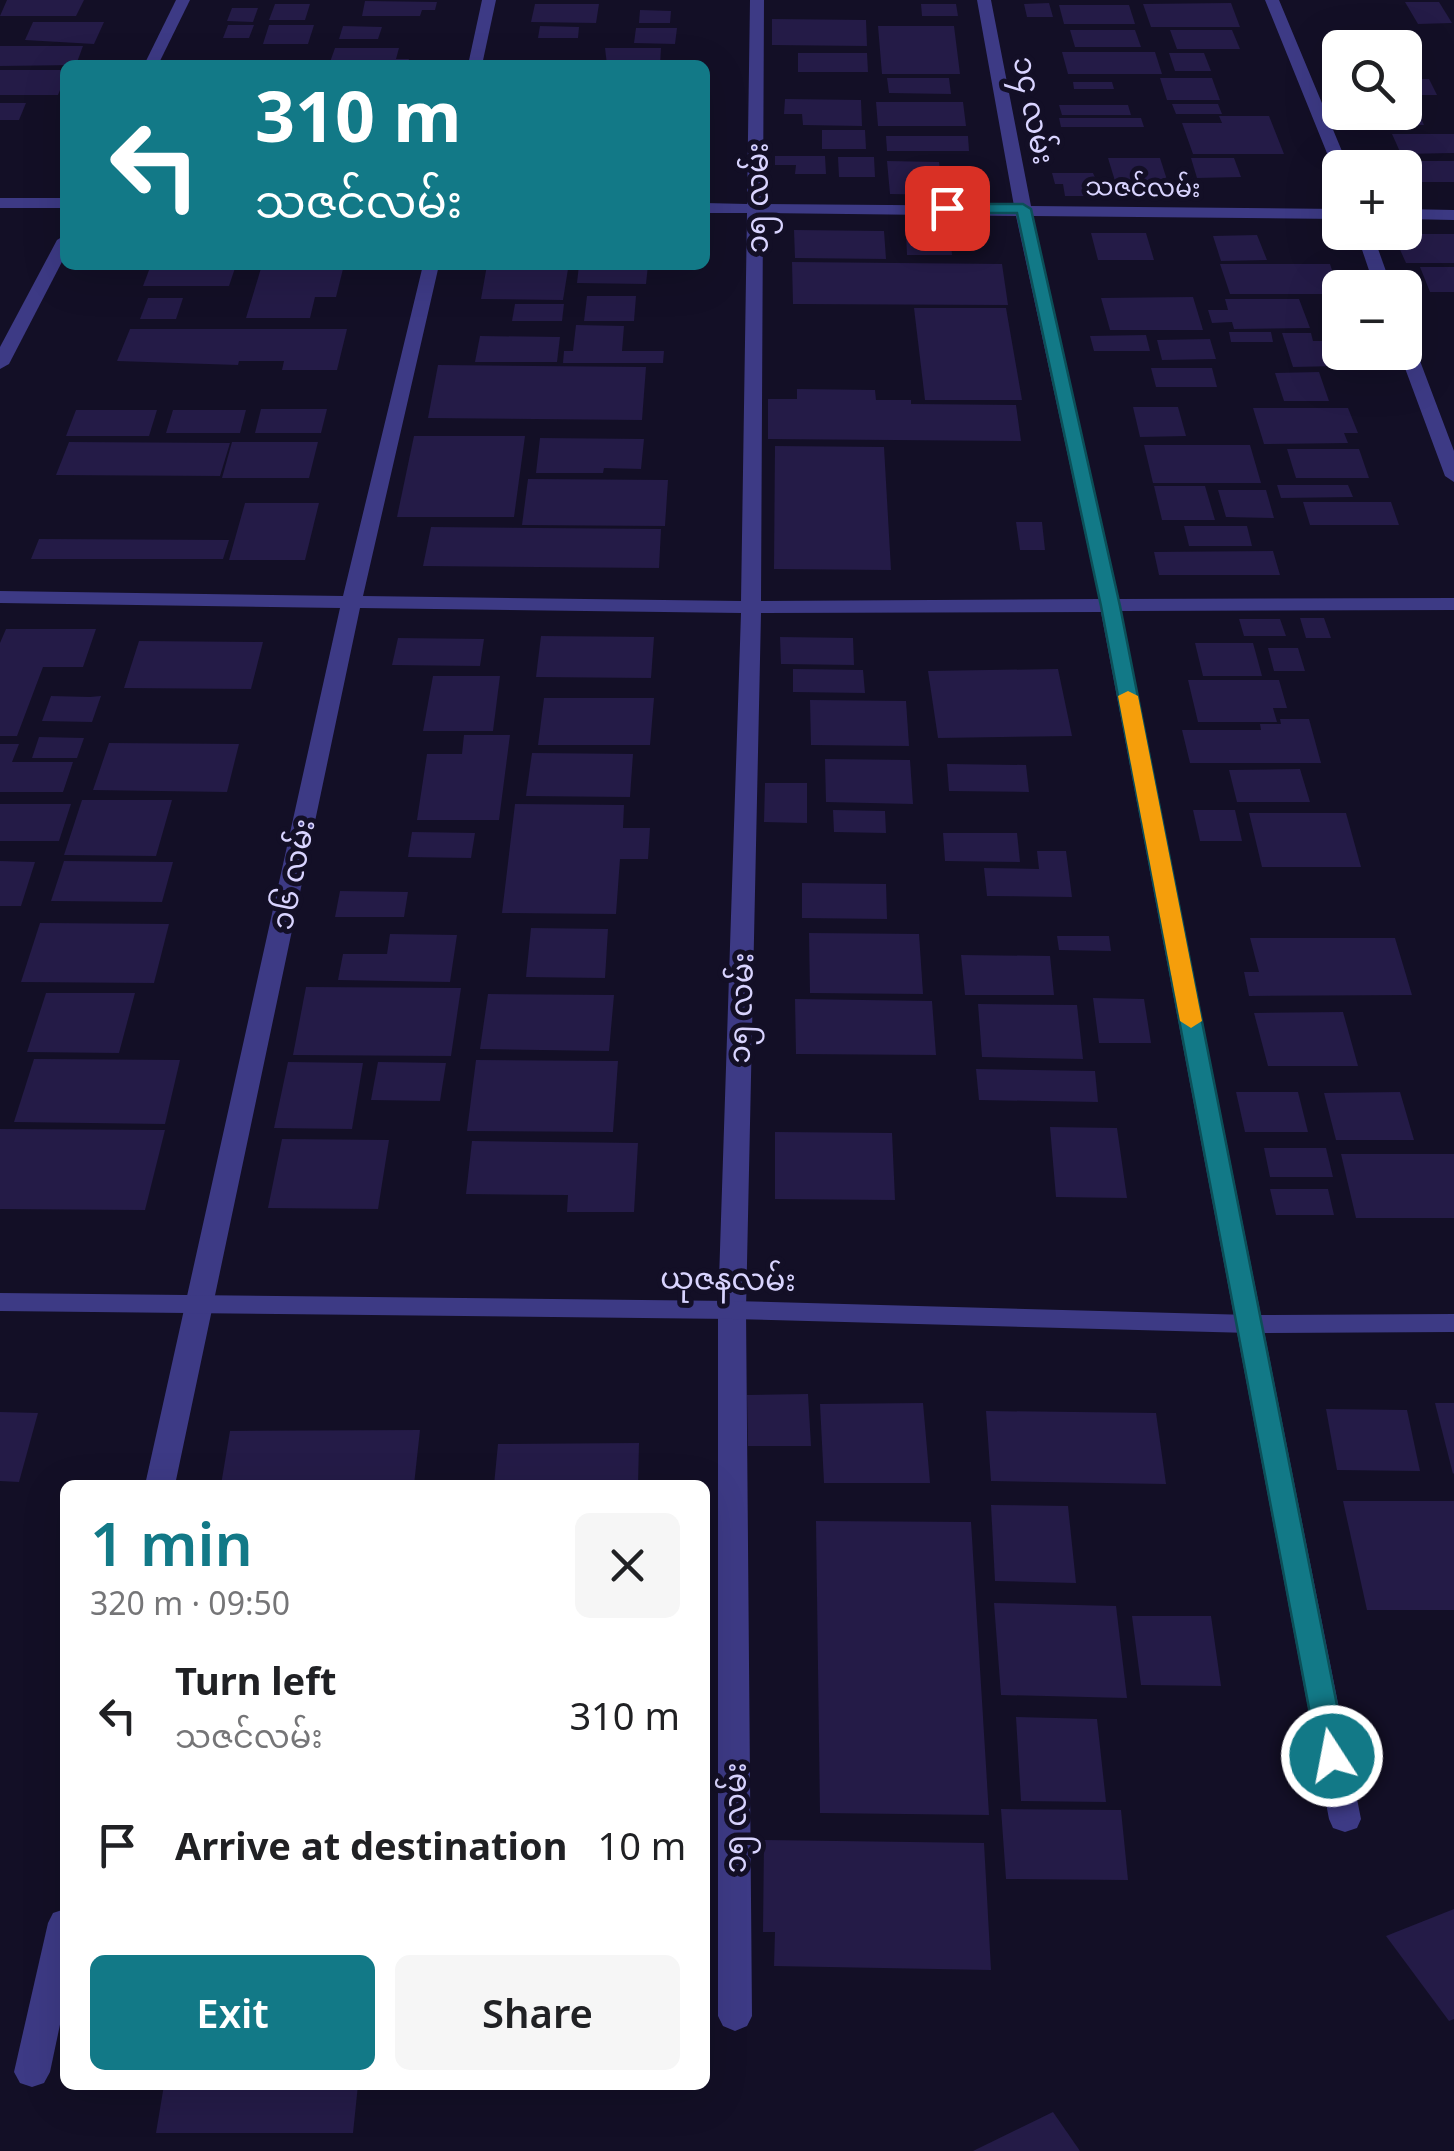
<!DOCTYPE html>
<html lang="en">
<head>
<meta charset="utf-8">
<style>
  body { margin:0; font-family:"Noto Sans","Noto Sans Myanmar",sans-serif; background:#f6f6f6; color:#202124; height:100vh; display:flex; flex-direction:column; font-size:38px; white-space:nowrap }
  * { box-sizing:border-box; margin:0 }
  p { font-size:32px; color:#757577 }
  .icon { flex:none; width:55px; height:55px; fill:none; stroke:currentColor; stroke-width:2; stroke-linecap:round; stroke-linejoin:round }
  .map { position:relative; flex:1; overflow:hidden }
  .drawer { position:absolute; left:60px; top:1480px; width:650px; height:610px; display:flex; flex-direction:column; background:#fff; border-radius:15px; box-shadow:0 10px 40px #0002 }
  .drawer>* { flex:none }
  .top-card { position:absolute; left:60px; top:60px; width:650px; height:210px; border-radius:15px; box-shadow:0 10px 40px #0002; background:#127987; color:#fff; overflow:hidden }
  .fabs { position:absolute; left:1322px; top:30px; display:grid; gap:20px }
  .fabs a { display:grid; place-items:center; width:100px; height:100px; border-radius:15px; background:#fff; box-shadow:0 10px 40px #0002; font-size:50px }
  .pin { position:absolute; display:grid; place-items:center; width:85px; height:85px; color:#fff; margin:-42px; border-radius:20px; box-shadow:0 5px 15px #0006 }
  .me { position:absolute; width:110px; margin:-55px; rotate:349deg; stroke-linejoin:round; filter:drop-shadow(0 0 8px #0008) }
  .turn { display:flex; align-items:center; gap:35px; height:210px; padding:0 30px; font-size:45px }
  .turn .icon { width:130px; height:130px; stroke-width:2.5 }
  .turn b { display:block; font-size:70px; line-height:85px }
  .round { display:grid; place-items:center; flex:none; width:105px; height:105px; border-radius:15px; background:#f6f6f6 }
  .head { display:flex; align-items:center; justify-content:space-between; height:170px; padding:0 30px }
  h1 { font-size:60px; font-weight:600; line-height:75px; color:#127987 }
  .cta { display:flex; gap:20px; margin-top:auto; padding:20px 30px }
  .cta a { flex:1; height:115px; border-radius:15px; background:#127987; color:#fff; font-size:40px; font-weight:600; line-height:115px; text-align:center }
  .cta a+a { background:#f6f6f6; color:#202124 }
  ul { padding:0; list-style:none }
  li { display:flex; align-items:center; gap:30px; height:130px; padding:0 30px }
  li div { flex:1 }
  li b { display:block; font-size:38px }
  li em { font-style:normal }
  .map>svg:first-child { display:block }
  .building { fill:#241b47 }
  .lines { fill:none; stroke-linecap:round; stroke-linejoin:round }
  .minor { fill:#3d3a85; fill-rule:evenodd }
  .tertiary { fill:#3d3a85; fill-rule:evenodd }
  .route { fill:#127987; stroke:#0c4f58; stroke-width:2.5 }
  .slow { fill:#f59e0b }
  .labels { text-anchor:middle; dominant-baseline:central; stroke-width:10; stroke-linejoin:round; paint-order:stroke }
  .far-street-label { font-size:25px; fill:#d9d4ff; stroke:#130f26 }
  .street-label { font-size:30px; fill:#d9d4ff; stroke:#130f26 }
</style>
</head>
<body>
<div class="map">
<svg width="1454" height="2151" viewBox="0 0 1454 2151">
  <rect width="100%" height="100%" fill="#130f26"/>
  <g class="building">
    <path d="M7,0H84L76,16H0Z"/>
    <path d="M365,1L437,2L435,10H422L420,16H362Z"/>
    <path d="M1405,2H1439L1452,23L1418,24Z"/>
    <path d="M1049,3L1053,17H1027L1024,4Z"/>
    <path d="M1231,3L1240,27H1151L1143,4Z"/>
    <path d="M275,4H310L305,20H269Z"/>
    <path d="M535,4H599L596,23L531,22Z"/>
    <path d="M921,4H956L958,16H922Z"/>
    <path d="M1059,5H1129L1135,24H1064Z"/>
    <path d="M232,8H258L253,22L227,21Z"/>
    <path d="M640,10L671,11L670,23H639Z"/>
    <path d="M772,19L866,20L867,46L772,45Z"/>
    <path d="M33,22H104L94,44L25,40Z"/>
    <path d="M228,25H254L249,38H223Z"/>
    <path d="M269,25H314L308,44H263Z"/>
    <path d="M343,26L382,27L378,39H339Z"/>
    <path d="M540,26L579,27L578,38H538Z"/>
    <path d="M878,26H954L960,74H882Z"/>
    <path d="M636,28H677L675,44L634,43Z"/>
    <path d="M1070,30H1135L1141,47H1075Z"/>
    <path d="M1170,30H1232L1240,49H1177Z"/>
    <path d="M0,46H83L76,65L0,66Z"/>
    <path d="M335,48H399L396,59H409L407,65H329Z"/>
    <path d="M605,48H661L660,65H607Z"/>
    <path d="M1062,52H1155L1162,74H1068Z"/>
    <path d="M798,53H867L868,72H798Z"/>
    <path d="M1169,53H1204L1211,71H1175Z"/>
    <path d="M0,70H65V78L58,95H0Z"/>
    <path d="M887,78H949L951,94L889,93Z"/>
    <path d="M1160,78H1212L1220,100H1167Z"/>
    <path d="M1405,79H1429L1437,95H1405Z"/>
    <path d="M1073,82H1112L1114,89H1074Z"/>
    <path d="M785,99L861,100L862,126L803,125L802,114H784Z"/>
    <path d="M876,102H963L966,126H878Z"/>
    <path d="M0,103H26L19,120H0Z"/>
    <path d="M1172,104H1218L1222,114H1176Z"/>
    <path d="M1059,105H1128L1131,115H1062Z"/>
    <path d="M1405,106H1416L1424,125L1378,124L1374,112H1405Z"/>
    <path d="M1219,116H1269L1284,154H1193L1182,123H1222Z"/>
    <path d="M1059,118H1141L1144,127H1061Z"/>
    <path d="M822,130H865L866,149H822Z"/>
    <path d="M1392,134H1454V153L1401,154Z"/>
    <path d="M886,136H968L969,151H887Z"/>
    <path d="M775,156H825L826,174H795L796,165H775Z"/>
    <path d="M838,157H874L875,177H839Z"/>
    <path d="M1108,158H1160L1167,180L1115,181Z"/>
    <path d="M1191,158H1234L1241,177L1197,178Z"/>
    <path d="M1369,158H1401L1406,168H1374Z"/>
    <path d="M887,161L939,162L943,195L890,194Z"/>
    <path d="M1405,161H1454V182H1415Z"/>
    <path d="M1052,173H1093L1103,196H1065L1063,184H1055Z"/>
    <path d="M794,230L884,231L886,259L795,258Z"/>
    <path d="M906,232H950L952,255H907Z"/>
    <path d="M1091,233H1146L1154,260H1098Z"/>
    <path d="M1393,234H1454V263H1406Z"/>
    <path d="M1257,235L1267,260L1221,261L1213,236Z"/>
    <path d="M792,262L1002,264L1008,305L793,304Z"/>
    <path d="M1220,264H1330L1340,294H1230Z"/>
    <path d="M151,265H236L229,286H143Z"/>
    <path d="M262,265H344L336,297H315L310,318H246Z"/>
    <path d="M487,265H554L553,269H568L563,300L481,299Z"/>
    <path d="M579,265H648L646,284L577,283Z"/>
    <path d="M1420,267H1454V292H1430Z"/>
    <path d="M587,296H636L634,321H584Z"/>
    <path d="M1193,297L1203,330H1110L1101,298Z"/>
    <path d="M148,298H183L176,319H140Z"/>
    <path d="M1225,299H1299L1310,328L1234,329L1232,322L1212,323L1208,310H1228Z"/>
    <path d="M515,304H564L562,321H512Z"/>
    <path d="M914,308H1006L1022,400H925Z"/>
    <path d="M576,325L624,326L622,351H664L663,363H563L564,351H573Z"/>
    <path d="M130,329H347L337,370H282L284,361H239L238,365L117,361Z"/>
    <path d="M1229,332H1271L1273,342H1231Z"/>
    <path d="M1282,333H1311L1313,341H1330L1339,366L1293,367Z"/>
    <path d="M1146,335L1150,351H1094L1090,336Z"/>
    <path d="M480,336L560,337L557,362H475Z"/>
    <path d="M1210,339L1216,359L1162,360L1157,340Z"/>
    <path d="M438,365L646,367L642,420L428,418Z"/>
    <path d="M1151,368H1212L1217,387H1156Z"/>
    <path d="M1319,372L1329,401H1284L1275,373Z"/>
    <path d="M797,389L875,390L876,400H911V404L1016,405L1021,441L768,439V399H797Z"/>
    <path d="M1133,407H1178L1186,436L1140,437Z"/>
    <path d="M1253,408H1348L1358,433H1344L1348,443L1264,444Z"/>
    <path d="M261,409H327L321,433H255Z"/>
    <path d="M76,410H157L149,436H66Z"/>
    <path d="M173,410H246L240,433H166Z"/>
    <path d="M414,436H525L514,517H397Z"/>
    <path d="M540,438L644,439L641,469L604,468L603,473H536Z"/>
    <path d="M69,442L230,443L220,476L56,475Z"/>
    <path d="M232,442H318L309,478H222Z"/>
    <path d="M1144,445H1250L1261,483H1153Z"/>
    <path d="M775,446L884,447L891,570L774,569Z"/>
    <path d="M1287,449H1359L1369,478H1296Z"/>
    <path d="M528,479L668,480L665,526L522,525Z"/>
    <path d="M1277,485H1348L1353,497L1281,498Z"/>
    <path d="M1154,486H1205L1215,520H1162Z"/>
    <path d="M1218,490H1266L1274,518L1226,517Z"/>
    <path d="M1303,502H1391L1399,525H1310Z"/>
    <path d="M245,503H319L305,560H229Z"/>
    <path d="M1016,522H1042L1045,550H1020Z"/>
    <path d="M1184,526H1247L1252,546H1189Z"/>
    <path d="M431,527L661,529L659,568L423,566Z"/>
    <path d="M39,539L229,540L223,559H31Z"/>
    <path d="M1273,551L1280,575H1159L1154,552Z"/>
    <path d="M1300,618H1324L1331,638H1306Z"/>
    <path d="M1239,619H1280L1286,636H1244Z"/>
    <path d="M6,629H96L83,667H43L17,736H0V643Z"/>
    <path d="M541,636L654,637L651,678L536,677Z"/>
    <path d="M780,637L853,638L854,665L781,664Z"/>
    <path d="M398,638L484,639L480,666L392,665Z"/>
    <path d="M139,641L263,642L251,689L124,688Z"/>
    <path d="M1195,643H1253L1262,676H1203Z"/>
    <path d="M1268,648H1298L1305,671H1274Z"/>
    <path d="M793,669L863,670L865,693L793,692Z"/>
    <path d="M1058,669L1072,736L938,738L928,671Z"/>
    <path d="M433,676H500L493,731H423Z"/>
    <path d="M1188,680H1279L1287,708H1273L1277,722H1198Z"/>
    <path d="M51,696L90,697L101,696L92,722L42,721Z"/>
    <path d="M544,698H654L650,745H538Z"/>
    <path d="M810,700L906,701L909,746L811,745Z"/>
    <path d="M1280,719H1309L1321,763H1190L1182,730H1261L1260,724H1281Z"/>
    <path d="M464,735H510L499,820H417L427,754H462Z"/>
    <path d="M39,737L84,738L77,758H32Z"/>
    <path d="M109,743L239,744L227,792L93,790Z"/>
    <path d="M0,744H19L12,762H73L63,792H0Z"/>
    <path d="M532,753L633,754L630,797L526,796Z"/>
    <path d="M825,759L910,760L913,804L826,802Z"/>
    <path d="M947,764L1026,765L1029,792L949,791Z"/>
    <path d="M1300,769L1310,802H1237L1229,770Z"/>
    <path d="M765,783H807V823L764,822Z"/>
    <path d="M82,800H172L156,856L64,855Z"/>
    <path d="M0,804H71L59,841H0Z"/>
    <path d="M515,804L624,805L623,828H650L648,859H620L616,914L502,913Z"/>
    <path d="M833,810L885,811L886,833L834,832Z"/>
    <path d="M1193,810H1235L1242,841H1200Z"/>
    <path d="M1249,813H1346L1361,867H1262Z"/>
    <path d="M412,832L475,833L471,858L408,857Z"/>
    <path d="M943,833H1017L1020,862L945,861Z"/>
    <path d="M1037,851H1066L1072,897L987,896L984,868L1039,869Z"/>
    <path d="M0,861L35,862L21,906H0Z"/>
    <path d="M64,861L173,862L162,902L51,901Z"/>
    <path d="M802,883L886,884L887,919L802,918Z"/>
    <path d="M340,891L408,892L404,917H335Z"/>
    <path d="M40,923L169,924L154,983L21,982Z"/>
    <path d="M531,928L608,929L605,978L526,977Z"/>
    <path d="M809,933L919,934L923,994L810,993Z"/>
    <path d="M390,934L457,935L450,982L338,980L343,954H387Z"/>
    <path d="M1057,936H1109L1111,951L1059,950Z"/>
    <path d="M1250,938H1395L1412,995L1249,996L1244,972H1259Z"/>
    <path d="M961,955L1050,956L1054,995H965Z"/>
    <path d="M306,987L461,988L451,1056L293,1055Z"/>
    <path d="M46,993H135L119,1053L27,1052Z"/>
    <path d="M488,994L614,995L609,1051L480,1049Z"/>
    <path d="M1093,998L1144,999L1151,1043H1099Z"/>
    <path d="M795,999L932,1001L936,1055L796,1054Z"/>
    <path d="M978,1004L1077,1005L1083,1059L982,1057Z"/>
    <path d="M1343,1012L1358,1066H1268L1254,1013Z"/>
    <path d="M34,1059L180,1060L165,1124L14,1122Z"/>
    <path d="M476,1060L618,1061L613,1132L467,1131Z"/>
    <path d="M288,1062L363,1063L352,1129L274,1128Z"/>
    <path d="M378,1062L446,1063L440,1101L371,1100Z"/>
    <path d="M976,1069L1095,1071L1098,1102L979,1100Z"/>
    <path d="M1236,1092H1298L1308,1132H1245Z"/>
    <path d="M1400,1092L1414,1140H1336L1324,1093Z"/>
    <path d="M1050,1127L1117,1128L1127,1198L1056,1197Z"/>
    <path d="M0,1129L165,1130L145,1210L0,1209Z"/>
    <path d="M775,1132L892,1133L895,1200L775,1199Z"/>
    <path d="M282,1139L389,1140L378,1209L268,1208Z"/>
    <path d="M472,1141L638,1143L634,1212H567L568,1195L466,1194Z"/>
    <path d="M1264,1148H1326L1333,1177H1270Z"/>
    <path d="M1341,1154H1454V1218H1356Z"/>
    <path d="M1270,1189H1328L1334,1215H1276Z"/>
    <path d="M808,1394L811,1446H748L747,1395Z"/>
    <path d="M923,1403L930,1483H824L820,1404Z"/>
    <path d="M1435,1403H1454V1473L1453,1474Z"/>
    <path d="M1326,1409L1407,1410L1420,1471L1337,1470Z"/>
    <path d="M986,1411L1156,1413L1166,1484L991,1481Z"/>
    <path d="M0,1412L38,1413L19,1482L0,1481Z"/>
    <path d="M420,1430L414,1485H221L230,1431Z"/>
    <path d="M639,1443L638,1485H494L498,1444Z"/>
    <path d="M1343,1501H1454V1610H1367Z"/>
    <path d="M991,1505L1068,1506L1076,1583L995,1581Z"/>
    <path d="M816,1521L971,1522L989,1815L820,1813Z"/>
    <path d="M994,1603L1116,1606L1127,1698L1001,1695Z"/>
    <path d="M1132,1616H1211L1221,1686L1141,1685Z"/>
    <path d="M1016,1717L1097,1719L1106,1802L1021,1801Z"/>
    <path d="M1001,1809L1121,1810L1128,1880L1006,1879Z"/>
    <path d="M764,1840L984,1843L991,1970L774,1966L775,1932H763Z"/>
    <path d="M1454,1909V2019L1449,2021L1386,1936Z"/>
    <path d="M164,2085H358L353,2133H156Z"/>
    <path d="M1053,2112L1080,2151H973Z"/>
  </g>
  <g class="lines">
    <g class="minor">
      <path d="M176,0H190L158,65H144Z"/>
      <path d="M482,0H496L482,65H468Z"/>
      <path d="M750,0H764L763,204L1014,206L977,0H991L1031,206L1340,209V219L1033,216L1119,599L1454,598V610L1121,611L1361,1819L1357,1828L1345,1832L1333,1828L1329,1819L1101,612L761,613L746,1310L752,2016L747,2026L735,2031L723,2026L718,2016V1310L741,613L360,608L175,1485H145L340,608L0,603V591L343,596L423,265H439L363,596L741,601L747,213H705V203L747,204ZM763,213L1016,216L1099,599L761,601Z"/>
      <path d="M1265,0H1279L1349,168H1340V172L1333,168Z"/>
      <rect x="0" y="198" width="65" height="10"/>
      <path d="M1405,209L1454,210V220L1405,219Z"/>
      <path d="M1356,232H1372L1392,288H1375Z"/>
      <path d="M65,235V256L9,364L0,369V347L57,240Z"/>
      <path d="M1405,340L1414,345L1454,451V482L1445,476L1399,352H1405Z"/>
      <path d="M65,1909V2001L50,2072L44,2083L32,2087L20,2083L14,2072L48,1923L53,1913Z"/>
    </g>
    <path class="tertiary" d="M0,1293L732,1301L1250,1315L1454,1314V1332L1250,1333L732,1319L0,1311Z"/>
  </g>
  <path class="route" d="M1023,204L1031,209L1120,606L1347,1756L1343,1764L1332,1767L1322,1764L1318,1756L1101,606L1017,213H947L940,208L947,204Z"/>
  <path class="slow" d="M1128,691L1138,696L1202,1021L1191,1028L1180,1021L1118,696Z"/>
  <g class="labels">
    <g class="far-street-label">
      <text transform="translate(1143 186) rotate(1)">သဇင်လမ်း</text>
    </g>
    <g class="street-label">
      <text transform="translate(1035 110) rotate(79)">၁၄ လမ်း</text>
      <text transform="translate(756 198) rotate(-90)">၁၅ လမ်း</text>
      <text transform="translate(292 874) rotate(-78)">၁၆ လမ်း</text>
      <text transform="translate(740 1008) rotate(-88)">၁၅ လမ်း</text>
      <text transform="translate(728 1278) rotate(1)">ယုဇနလမ်း</text>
      <text transform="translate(734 1818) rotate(-90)">၁၅ လမ်း</text>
    </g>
  </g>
</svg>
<div class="fabs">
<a><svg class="icon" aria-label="search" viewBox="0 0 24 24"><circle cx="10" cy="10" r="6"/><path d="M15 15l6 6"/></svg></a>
<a>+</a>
<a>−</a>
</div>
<div class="pin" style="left:947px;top:208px;background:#d93025"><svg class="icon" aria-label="arrive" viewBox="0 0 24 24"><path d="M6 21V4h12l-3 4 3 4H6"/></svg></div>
<svg class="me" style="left:1332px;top:1756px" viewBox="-20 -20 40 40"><circle r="17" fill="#127987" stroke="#fff" stroke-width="3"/><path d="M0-11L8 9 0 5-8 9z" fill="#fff"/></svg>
<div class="top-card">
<div class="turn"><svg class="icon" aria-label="left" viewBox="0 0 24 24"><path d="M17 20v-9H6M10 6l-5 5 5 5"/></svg><div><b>310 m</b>သဇင်လမ်း</div></div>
</div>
<section class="drawer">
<div class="head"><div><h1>1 min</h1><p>320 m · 09:50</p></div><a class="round"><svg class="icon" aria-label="close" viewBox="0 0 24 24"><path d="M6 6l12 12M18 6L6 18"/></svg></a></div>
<ul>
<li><svg class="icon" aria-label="left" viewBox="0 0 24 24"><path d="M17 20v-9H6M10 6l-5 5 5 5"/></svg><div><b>Turn left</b><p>သဇင်လမ်း</p></div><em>310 m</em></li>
<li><svg class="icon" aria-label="arrive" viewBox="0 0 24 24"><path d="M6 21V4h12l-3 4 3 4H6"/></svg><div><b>Arrive at destination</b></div><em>10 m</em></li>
</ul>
<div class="cta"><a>Exit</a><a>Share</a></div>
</section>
</div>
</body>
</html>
